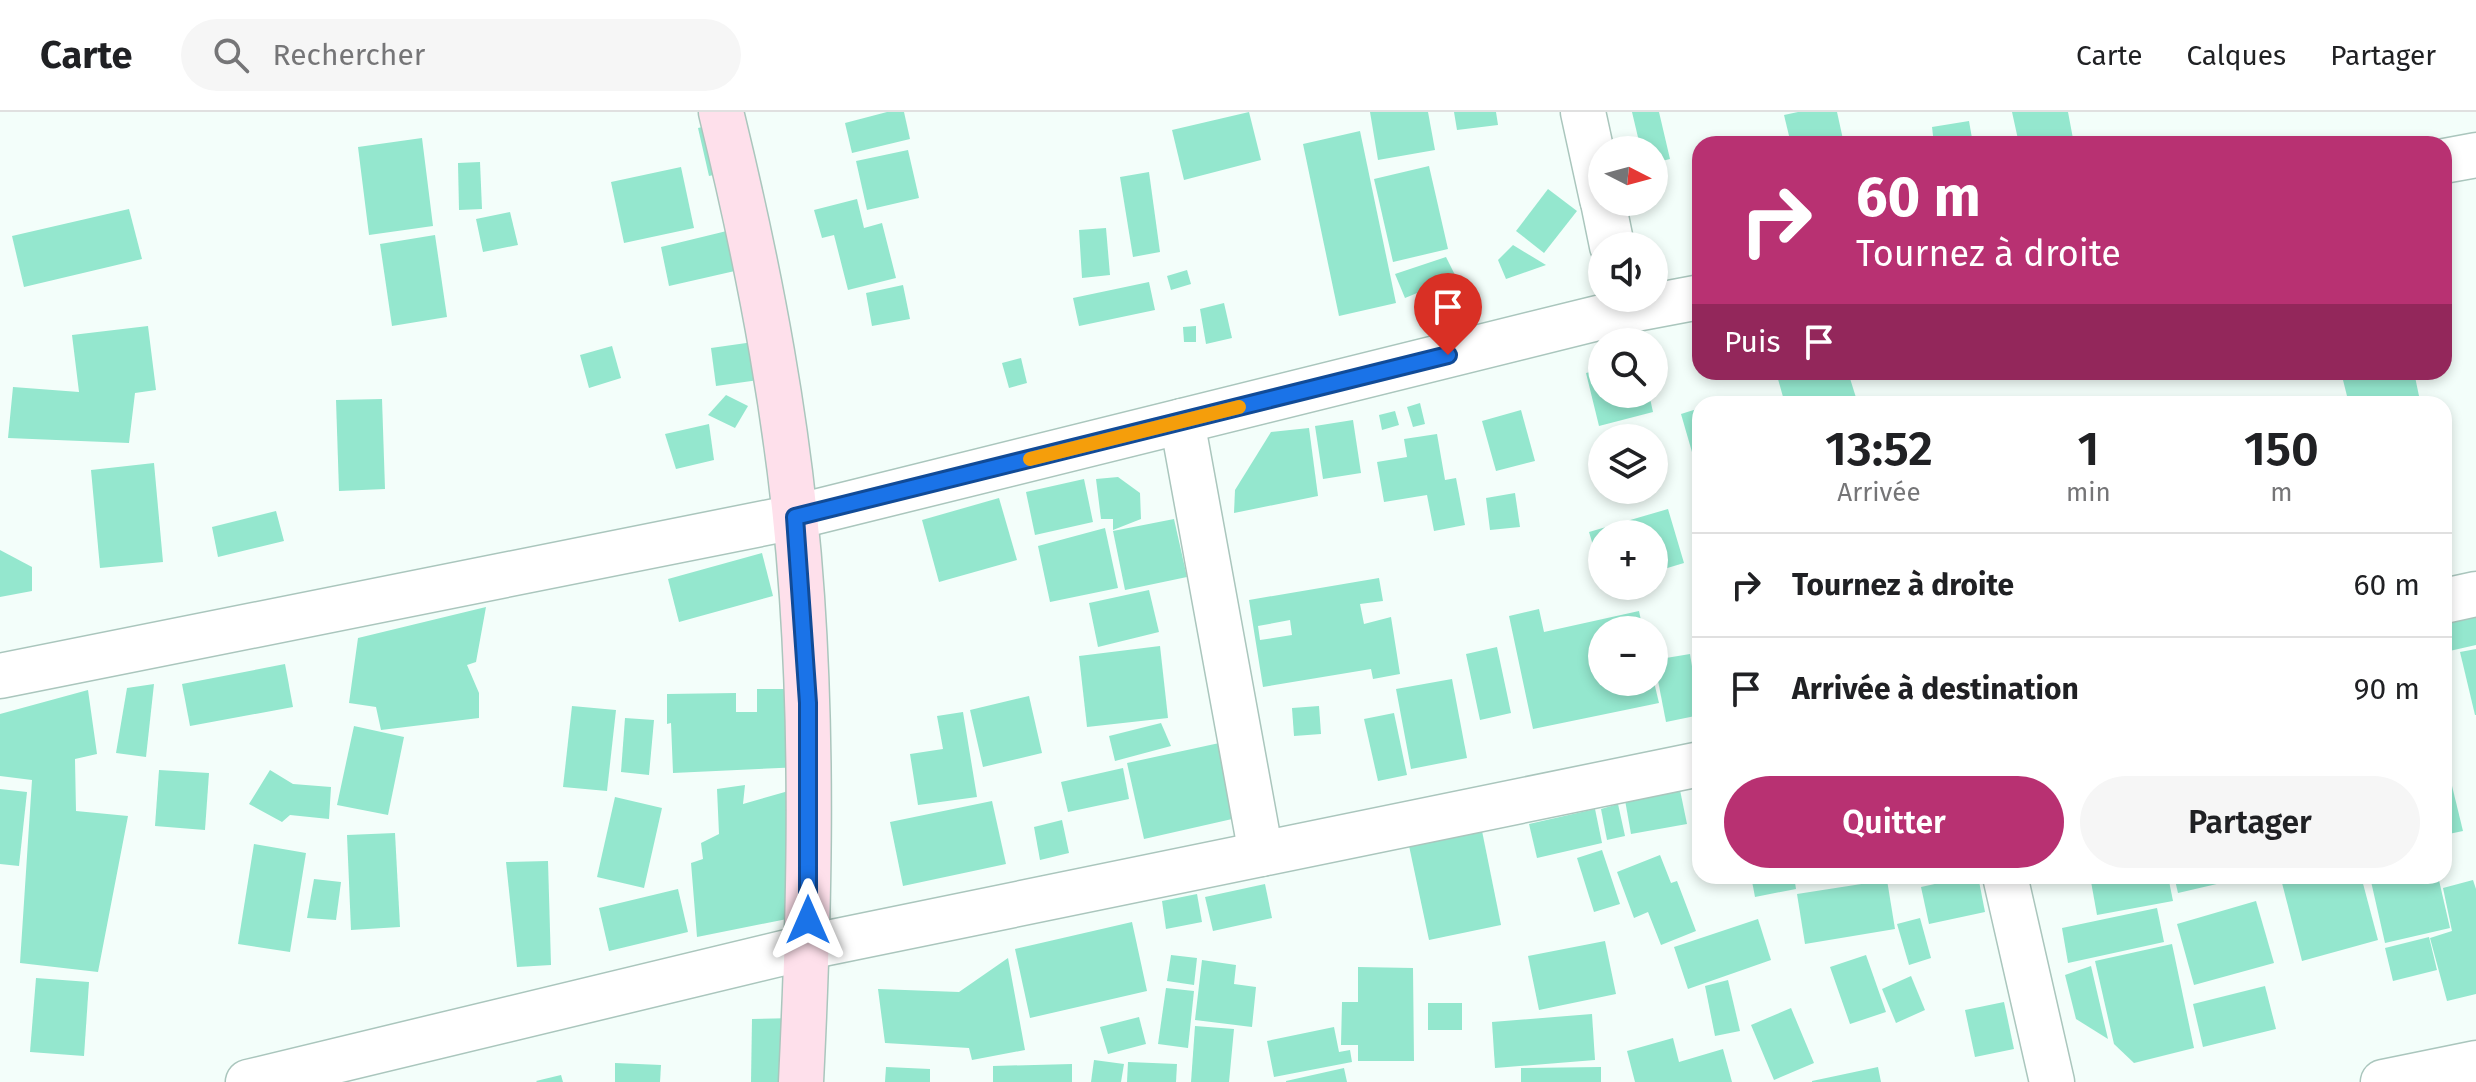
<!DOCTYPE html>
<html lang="fr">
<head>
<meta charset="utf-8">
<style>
  body { margin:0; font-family:"Fira Sans",sans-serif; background:#f6f6f6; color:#202124; height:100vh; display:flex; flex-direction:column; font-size:30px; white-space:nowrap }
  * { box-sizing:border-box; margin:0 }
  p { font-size:26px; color:#757577 }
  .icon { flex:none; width:44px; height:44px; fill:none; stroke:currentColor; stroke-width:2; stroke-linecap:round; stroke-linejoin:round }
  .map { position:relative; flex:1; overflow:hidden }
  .side { position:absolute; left:1692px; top:284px; width:760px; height:488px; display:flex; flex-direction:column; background:#fff; border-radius:24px; box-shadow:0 4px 12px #0003 }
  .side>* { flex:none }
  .top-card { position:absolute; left:1692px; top:24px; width:760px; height:244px; border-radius:24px; box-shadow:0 4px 12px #0003; background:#b83172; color:#fff; overflow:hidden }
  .needle { width:52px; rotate:96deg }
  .tools { position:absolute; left:1588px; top:24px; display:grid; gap:16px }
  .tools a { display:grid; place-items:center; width:80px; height:80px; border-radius:50%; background:#fff; box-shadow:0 4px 12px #0003; font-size:40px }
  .pin { position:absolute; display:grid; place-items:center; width:68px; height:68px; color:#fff; margin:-82px -34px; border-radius:50% 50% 50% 0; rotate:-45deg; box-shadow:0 0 8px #0007 }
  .pin .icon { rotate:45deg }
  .me { position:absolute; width:88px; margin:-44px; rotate:0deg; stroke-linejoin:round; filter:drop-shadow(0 0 6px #0008) }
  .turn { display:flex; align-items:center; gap:28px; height:168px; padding:0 32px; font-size:36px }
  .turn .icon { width:104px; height:104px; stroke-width:2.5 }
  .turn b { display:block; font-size:56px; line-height:68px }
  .then { display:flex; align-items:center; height:76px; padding:0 32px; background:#0003; gap:16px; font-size:30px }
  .eta { display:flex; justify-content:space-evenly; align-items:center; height:136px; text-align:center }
  .eta b { font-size:48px; font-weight:600; line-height:56px }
  .primary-button { display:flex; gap:16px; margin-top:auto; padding:16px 32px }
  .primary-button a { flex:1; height:92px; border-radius:48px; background:#b83172; color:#fff; font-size:32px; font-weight:600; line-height:92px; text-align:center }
  .primary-button a+a { background:#f6f6f6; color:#202124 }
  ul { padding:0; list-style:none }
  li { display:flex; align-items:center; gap:24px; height:104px; padding:0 32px; border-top:2px solid #e0e0e0 }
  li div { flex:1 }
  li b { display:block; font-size:30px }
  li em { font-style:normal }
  header { display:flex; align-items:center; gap:48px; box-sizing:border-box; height:112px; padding:0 40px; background:#fff; border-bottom:2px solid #e0e0e0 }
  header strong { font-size:38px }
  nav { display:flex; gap:44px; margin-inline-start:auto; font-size:28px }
  .search { width:560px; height:72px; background:#f6f6f6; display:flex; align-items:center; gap:20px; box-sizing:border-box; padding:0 28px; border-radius:44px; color:#757577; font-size:30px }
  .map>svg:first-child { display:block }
  .building { fill:#94e7ce; fill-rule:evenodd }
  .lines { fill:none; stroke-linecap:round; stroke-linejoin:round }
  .street-casing { stroke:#aac6bd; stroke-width:47 }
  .secondary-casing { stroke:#aac6bd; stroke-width:47 }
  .street { stroke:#fff; stroke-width:44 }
  .secondary { stroke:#fee0eb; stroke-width:44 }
  .route-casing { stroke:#114b97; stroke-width:20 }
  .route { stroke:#1a73e8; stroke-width:14 }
  .slow { stroke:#f59e0b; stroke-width:14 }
</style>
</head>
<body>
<header>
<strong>Carte</strong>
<div class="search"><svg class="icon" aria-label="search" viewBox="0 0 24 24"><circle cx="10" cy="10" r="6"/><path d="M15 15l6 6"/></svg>Rechercher</div>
<nav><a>Carte</a><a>Calques</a><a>Partager</a></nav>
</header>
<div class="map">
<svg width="2476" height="970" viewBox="0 0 2476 970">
  <rect width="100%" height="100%" fill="#f3fefa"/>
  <g class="building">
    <path d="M887,0H904L910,27L852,41L845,11Z"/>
    <path d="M1249,0L1261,48L1184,68L1172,18Z"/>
    <path d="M1370,0H1428L1435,38L1378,48Z"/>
    <path d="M1454,0H1496L1498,13L1457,18Z"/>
    <path d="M1632,0H1659L1670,47L1654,51V38H1641Z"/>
    <path d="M1798,0H1837L1844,32H1791L1784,3Z"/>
    <path d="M2012,0H2068L2074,32H2019Z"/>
    <path d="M1969,9L1973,32H1934L1932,15Z"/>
    <path d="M720,11L731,59L709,64L698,16Z"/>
    <path d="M1360,19L1396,191L1339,204L1303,32Z"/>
    <path d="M422,26L433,114L369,123L358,35Z"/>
    <path d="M908,38L919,86L867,98L856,49Z"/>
    <path d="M480,50L482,97L459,98L458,51Z"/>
    <path d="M1429,54L1448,137L1393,150L1374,67Z"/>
    <path d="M681,55L694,116L624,131L611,70Z"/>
    <path d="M1149,60L1160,140L1133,145L1120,65Z"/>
    <path d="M1548,77L1577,99L1544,141L1516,119Z"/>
    <path d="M857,87L864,116L882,111L896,166L848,178L834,123L822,126L814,98Z"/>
    <path d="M129,97L142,147L24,175L12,124Z"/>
    <path d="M510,100L518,133L483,140L476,107Z"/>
    <path d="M739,116L748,156L669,174L661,135Z"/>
    <path d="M1106,116L1110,163L1082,166L1079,118Z"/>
    <path d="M435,123L447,205L392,214L380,132Z"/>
    <path d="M1513,133L1546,153L1506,167L1498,148Z"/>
    <path d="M1446,145L1456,165L1405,186L1395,162Z"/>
    <path d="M1187,158L1191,172L1171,178L1167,164Z"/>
    <path d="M1149,170L1155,198L1079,214L1073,186Z"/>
    <path d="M903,173L910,207L872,214L866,181Z"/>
    <path d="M1224,191L1232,226L1206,232L1200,197Z"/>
    <path d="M148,214L156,278L135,281L129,331L8,326L13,275L79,280L72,223Z"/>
    <path d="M1196,214V230H1184L1183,215Z"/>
    <path d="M767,228L773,266L716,274L711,236Z"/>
    <path d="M612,234L621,266L589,276L580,243Z"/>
    <path d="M1021,246L1027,271L1009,276L1002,251Z"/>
    <path d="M1602,257V282H1649L1653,300L1599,314L1586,261Z"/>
    <path d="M1776,260H1848L1858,292H1785Z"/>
    <path d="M2341,260H2414L2419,284L2384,292H2349Z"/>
    <path d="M726,283L748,294L735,316L708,303Z"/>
    <path d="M1913,286L1914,292H1894V291Z"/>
    <path d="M382,287L385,377L339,379L336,288Z"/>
    <path d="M1941,287L1942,292H1922L1921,290Z"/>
    <path d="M1420,291L1425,312L1413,315L1407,295Z"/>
    <path d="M1700,296V338L1692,340L1681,302Z"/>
    <path d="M1521,298L1535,349L1496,359L1482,309Z"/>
    <path d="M1395,299L1399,313L1382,318L1379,303Z"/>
    <path d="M1353,308L1361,361L1323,367L1315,314Z"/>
    <path d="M709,312L714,348L676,357L665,322Z"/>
    <path d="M1309,316L1318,384L1234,401L1235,378L1271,320Z"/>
    <path d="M1437,322L1445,368L1456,366L1465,413L1434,419L1427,383L1384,390L1377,350L1407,345L1404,327Z"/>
    <path d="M154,351L163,450L100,456L91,358Z"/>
    <path d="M1118,365L1140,381L1141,407L1113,418V407H1101L1096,367Z"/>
    <path d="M1084,367L1093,410L1035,423L1026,380Z"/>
    <path d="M1515,381L1520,415L1490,418L1486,386Z"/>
    <path d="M999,386L1017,448L939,470L922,408Z"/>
    <path d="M1668,397L1684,451L1654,460V422H1602L1601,460L1589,420Z"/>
    <path d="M276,399L284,429L218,445L212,415Z"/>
    <path d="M1174,407L1187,465L1125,478L1113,419Z"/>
    <path d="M1105,416L1118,476L1050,490L1038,434Z"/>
    <path d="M0,438L32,455V479L0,485Z"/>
    <path d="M762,441L773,484L679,510L668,467Z"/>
    <path d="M1379,466L1383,489L1360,492L1364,512L1391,505L1400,562L1373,567L1371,557L1263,575L1249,488ZM1290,508L1292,523L1260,528L1258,514Z"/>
    <path d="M1149,478L1159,520L1098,535L1089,491Z"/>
    <path d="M486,495L476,550L467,553L479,581V606L381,618L376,595L349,591L358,526Z"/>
    <path d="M1539,497L1544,520L1639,499L1643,518H1602V570H1654L1659,591L1533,617L1509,504Z"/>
    <path d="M2476,503V533L2445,540L2444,510Z"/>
    <path d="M1160,534L1168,606L1087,615L1079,544Z"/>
    <path d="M1497,535L1511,601L1480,608L1466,542Z"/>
    <path d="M2476,537V603H2475L2460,540Z"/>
    <path d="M1690,542L1700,603L1666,610L1654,548Z"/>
    <path d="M285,552L293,595L190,614L182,572Z"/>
    <path d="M1452,567L1467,646L1411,657L1396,577Z"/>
    <path d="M154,572L146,645L116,641L127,576Z"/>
    <path d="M757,577H796L802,655L673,661L671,611L667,612V582L736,581V600H757Z"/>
    <path d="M88,578L97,642L75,647L76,699L128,704L98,860L20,851L32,668L0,664V602Z"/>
    <path d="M1029,584L1042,641L983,655L970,598Z"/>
    <path d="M572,594L616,598L607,679L563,675Z"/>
    <path d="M1319,594L1321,622L1294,624L1292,596Z"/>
    <path d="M963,600L977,685L918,693L910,642L943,637L937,604Z"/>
    <path d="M1394,601L1407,663L1378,669L1364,607Z"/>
    <path d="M625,606L654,608L649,663L621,660Z"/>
    <path d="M1161,611L1171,634L1115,649L1109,624Z"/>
    <path d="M354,614L404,625L388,703L337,693Z"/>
    <path d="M1224,630L1241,705L1144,727L1127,651Z"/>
    <path d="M2444,641L2463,719L2444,723Z"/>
    <path d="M1123,656L1129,687L1068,700L1061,670Z"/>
    <path d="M159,658L209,661L205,718L155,714Z"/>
    <path d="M270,658L293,672L331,675L329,707L290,703L282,710L249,692Z"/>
    <path d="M745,673L743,692L799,676L802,804L697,825L691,751L703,747L701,731L719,722L717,677Z"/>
    <path d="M0,677L27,680L19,754L0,752Z"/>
    <path d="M1680,678L1687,712L1631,722L1625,688Z"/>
    <path d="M615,685L662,696L644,776L597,765Z"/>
    <path d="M992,689L1006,752L903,774L890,710Z"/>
    <path d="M1618,692L1625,724L1607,728L1601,697Z"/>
    <path d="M1595,697L1602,731L1537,746L1529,712Z"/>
    <path d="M1062,708L1069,741L1040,748L1034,715Z"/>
    <path d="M1481,714L1501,813L1429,828L1408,729Z"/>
    <path d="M395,721L400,815L351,818L347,723Z"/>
    <path d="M254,732L306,741L290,840L238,832Z"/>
    <path d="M1602,738L1620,792L1594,800L1577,746Z"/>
    <path d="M1660,743L1671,771L1677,769L1696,819L1661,833L1648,800L1634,806L1617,760Z"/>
    <path d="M548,749L551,853L517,855L506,750Z"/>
    <path d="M1751,764H1794L1796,777L1755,785Z"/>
    <path d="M1971,764H1978L1985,800L1929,812L1921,775Z"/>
    <path d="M2090,764H2168L2173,789L2097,803Z"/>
    <path d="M2174,764H2246L2247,765L2178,781Z"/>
    <path d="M2309,764H2361L2378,828L2302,849L2282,771Z"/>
    <path d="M2438,764L2450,816L2385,831L2370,765Z"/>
    <path d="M314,767L341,770L336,808L307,806Z"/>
    <path d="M1887,768L1895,817L1805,832L1797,782Z"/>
    <path d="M2473,768L2476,777V882L2447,889L2430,826L2452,819L2443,776Z"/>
    <path d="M1265,772L1272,806L1213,819L1205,785Z"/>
    <path d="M678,777L688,820L609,839L599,796Z"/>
    <path d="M1197,782L1202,810L1166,817L1162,789Z"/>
    <path d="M2256,789L2274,851L2194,873L2177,812Z"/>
    <path d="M2157,796L2164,830L2068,851L2062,816Z"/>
    <path d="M1920,806L1931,846L1909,853L1897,812Z"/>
    <path d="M1758,807L1771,848L1688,877L1674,835Z"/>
    <path d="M1132,810L1147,879L1030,906L1015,837Z"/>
    <path d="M2429,825L2437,858L2393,869L2385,836Z"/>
    <path d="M1605,829L1616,882L1539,898L1528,844Z"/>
    <path d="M2172,832L2194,936L2134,951L2114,932L2095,849Z"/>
    <path d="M1171,843L1197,846L1194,873L1167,869Z"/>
    <path d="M1866,843L1886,900L1850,912L1830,855Z"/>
    <path d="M1008,846L1025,938L972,948L969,936L885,931L878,877L959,880Z"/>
    <path d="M1202,848L1236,853L1234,872L1256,875L1252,915L1195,908Z"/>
    <path d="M2091,854L2108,927L2076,907L2065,863Z"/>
    <path d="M1358,855L1413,856L1414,949H1358V933H1341L1342,890H1358Z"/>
    <path d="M1911,864L1925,898L1896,911L1882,877Z"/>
    <path d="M36,866L89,870L84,944L30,940Z"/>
    <path d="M1728,868L1740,919L1715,924L1705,874Z"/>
    <path d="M2265,874L2276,917L2203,935L2193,892Z"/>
    <path d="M1166,876L1194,879L1188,936L1158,932Z"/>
    <path d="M2004,890L2014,937L1975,945L1965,898Z"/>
    <rect x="1428" y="891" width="34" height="27"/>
    <path d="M1791,896L1814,951L1774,968L1751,913Z"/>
    <path d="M1592,902L1595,948L1495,956L1492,910Z"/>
    <path d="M1139,905L1146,932L1108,942L1100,915Z"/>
    <path d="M795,906V970H751L752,907Z"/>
    <path d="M1195,914L1234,917L1229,970H1191Z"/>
    <path d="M1334,915L1339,940L1350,938L1352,950L1274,965L1267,929Z"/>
    <path d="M1673,926L1679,950L1723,937L1732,970H1635L1627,939Z"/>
    <path d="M1094,948L1124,952L1121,970H1091Z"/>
    <path d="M1128,950L1177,952L1176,970H1127Z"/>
    <path d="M615,951L661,953L660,970H615Z"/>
    <path d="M1072,952V970H993V954Z"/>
    <path d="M886,955L930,957V970H885Z"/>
    <path d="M1601,955V970H1521V956Z"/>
    <path d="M1878,955L1881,970H1812V969Z"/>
    <path d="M1344,956L1347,970H1286V969Z"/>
    <path d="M561,963L563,970H537L536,969Z"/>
  </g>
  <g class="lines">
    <defs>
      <g id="street">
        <path d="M1583,0L1602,87"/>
        <path d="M2444,49L2476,43"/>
        <path d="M1603,90L1612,134"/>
        <path d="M1182,309L1261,742"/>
        <path d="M2444,489L2476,482"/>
        <path d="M0,564L795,405L1626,199L1700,185"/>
        <path d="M2005,764L2052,970"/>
        <path d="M248,970L808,835L1700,652"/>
        <path d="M2383,970L2476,951"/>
      </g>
      <path id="secondary" d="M721,0C760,159 791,320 802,485C813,646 809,809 801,970"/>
    </defs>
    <use href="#street" class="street-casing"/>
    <use href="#secondary" class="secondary-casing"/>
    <use href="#street" class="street"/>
    <use href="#secondary" class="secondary"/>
  </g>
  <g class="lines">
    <defs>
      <path id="route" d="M808,808V591L795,405L1448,243"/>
    </defs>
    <use href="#route" class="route-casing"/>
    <use href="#route" class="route"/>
    <path class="slow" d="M1030,347L1239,295"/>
  </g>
</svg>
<div class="tools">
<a><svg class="needle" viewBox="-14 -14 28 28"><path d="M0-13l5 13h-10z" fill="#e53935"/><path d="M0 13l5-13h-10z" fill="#757577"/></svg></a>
<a><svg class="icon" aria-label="sound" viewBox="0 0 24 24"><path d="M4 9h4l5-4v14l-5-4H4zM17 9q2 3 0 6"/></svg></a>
<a><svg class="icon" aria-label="search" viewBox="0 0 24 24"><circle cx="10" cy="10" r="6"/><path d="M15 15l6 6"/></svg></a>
<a><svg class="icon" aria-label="layers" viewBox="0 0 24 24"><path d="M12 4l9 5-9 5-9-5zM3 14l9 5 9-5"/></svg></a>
<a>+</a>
<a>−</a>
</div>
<div class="pin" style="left:1448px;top:243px;background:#d93025"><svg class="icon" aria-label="arrive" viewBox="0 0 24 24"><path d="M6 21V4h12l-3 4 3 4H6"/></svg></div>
<svg class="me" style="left:808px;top:808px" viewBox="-20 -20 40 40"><path d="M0-17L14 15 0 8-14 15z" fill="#1a73e8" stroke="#fff" stroke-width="4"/></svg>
<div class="top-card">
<div class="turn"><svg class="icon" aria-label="right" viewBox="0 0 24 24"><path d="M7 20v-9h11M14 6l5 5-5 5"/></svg><div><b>60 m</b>Tournez à droite</div></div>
<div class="then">Puis<svg class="icon" aria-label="arrive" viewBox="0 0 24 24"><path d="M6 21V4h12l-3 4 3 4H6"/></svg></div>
</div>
<section class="side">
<div class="eta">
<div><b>13:52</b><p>Arrivée</p></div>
<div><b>1</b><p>min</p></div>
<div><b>150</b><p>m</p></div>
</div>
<ul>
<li><svg class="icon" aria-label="right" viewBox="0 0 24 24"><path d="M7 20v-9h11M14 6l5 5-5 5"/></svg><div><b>Tournez à droite</b></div><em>60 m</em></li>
<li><svg class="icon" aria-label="arrive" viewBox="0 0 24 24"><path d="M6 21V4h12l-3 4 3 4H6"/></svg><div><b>Arrivée à destination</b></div><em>90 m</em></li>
</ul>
<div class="primary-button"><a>Quitter</a><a>Partager</a></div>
</section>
</div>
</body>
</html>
